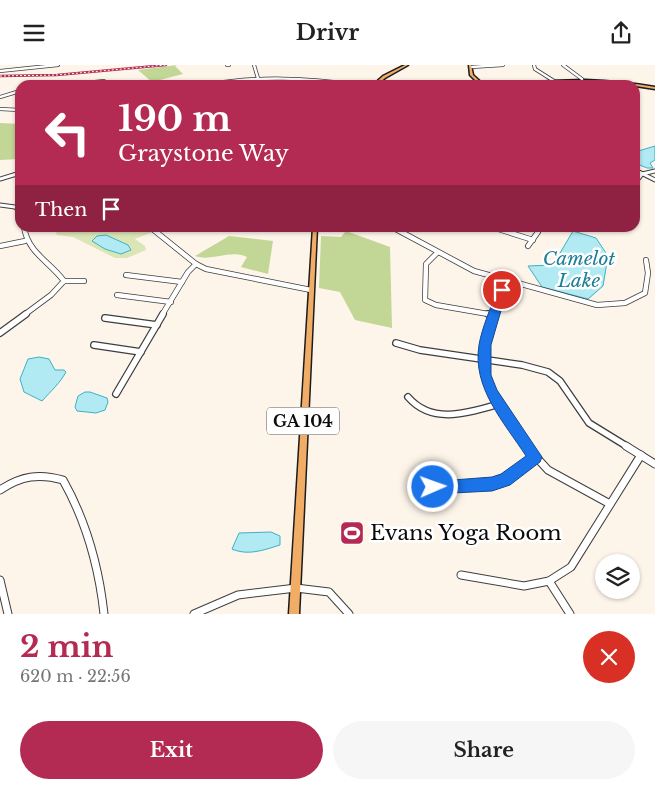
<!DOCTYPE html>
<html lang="en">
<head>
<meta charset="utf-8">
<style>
  body { margin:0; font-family:"Libre Baskerville",serif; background:#f6f6f6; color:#222; height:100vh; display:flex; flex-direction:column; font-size:19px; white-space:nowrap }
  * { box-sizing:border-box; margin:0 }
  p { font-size:16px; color:#767676 }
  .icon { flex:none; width:28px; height:28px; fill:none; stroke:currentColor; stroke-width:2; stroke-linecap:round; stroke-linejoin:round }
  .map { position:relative; height:549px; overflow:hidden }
  .drawer { display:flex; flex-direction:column; background:#fff; flex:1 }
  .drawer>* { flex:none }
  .guide { position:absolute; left:15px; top:15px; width:625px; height:152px; border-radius:15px; box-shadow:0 1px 4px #0004; background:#b32b53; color:#fff; overflow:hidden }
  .buttons { position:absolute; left:595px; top:489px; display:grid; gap:10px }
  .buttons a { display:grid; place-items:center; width:45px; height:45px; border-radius:50%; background:#fff; box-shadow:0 1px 4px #0004; font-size:25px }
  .pin { position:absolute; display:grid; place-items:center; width:42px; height:42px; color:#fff; margin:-21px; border:2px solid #fff; border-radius:50%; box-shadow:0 1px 5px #0007 }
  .me { position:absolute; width:55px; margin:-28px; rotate:88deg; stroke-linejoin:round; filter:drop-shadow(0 0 4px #0008) }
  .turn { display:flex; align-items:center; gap:18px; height:105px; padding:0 20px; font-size:22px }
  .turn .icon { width:65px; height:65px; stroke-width:2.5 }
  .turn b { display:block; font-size:35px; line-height:42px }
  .then { display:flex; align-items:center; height:48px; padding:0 20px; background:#0003; gap:10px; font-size:19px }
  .round { display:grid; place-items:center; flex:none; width:52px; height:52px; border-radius:26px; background:#f6f6f6 }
  .head { display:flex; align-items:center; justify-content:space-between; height:85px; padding:0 20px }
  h1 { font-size:30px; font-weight:700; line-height:38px; color:#b32b53 }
  .primary-button { display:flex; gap:10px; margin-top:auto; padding:10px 20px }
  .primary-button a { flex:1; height:58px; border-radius:30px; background:#b32b53; color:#fff; font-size:20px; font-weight:700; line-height:58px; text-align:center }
  .primary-button a+a { background:#f6f6f6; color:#222 }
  header { display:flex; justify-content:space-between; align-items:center; height:65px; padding:0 20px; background:#fff; font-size:22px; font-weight:700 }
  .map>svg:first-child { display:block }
  .green { fill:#dbe6b6 }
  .forest { fill:#c2d696 }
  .water { fill:#b1eaf2; stroke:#3cb1c6 }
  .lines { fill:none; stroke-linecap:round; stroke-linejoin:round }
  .minor-far4-casing { stroke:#3e3e3e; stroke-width:4 }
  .minor-far3-casing { stroke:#3e3e3e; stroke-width:5 }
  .minor-far2-casing { stroke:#3e3e3e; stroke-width:6 }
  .minor-far1-casing { stroke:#3e3e3e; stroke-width:8 }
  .minor-casing { stroke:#3e3e3e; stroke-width:9 }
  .major-casing { stroke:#1c1c1c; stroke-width:3 }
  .minor-far4 { stroke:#fff; stroke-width:2.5 }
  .minor-far3 { stroke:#fff; stroke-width:3 }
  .minor-far2 { stroke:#fff; stroke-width:4.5 }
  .minor-far1 { stroke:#fff; stroke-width:5.5 }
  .minor { stroke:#fff; stroke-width:7 }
  .major { fill:#f1ad66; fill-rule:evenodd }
  .rail-casing { stroke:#b32b53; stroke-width:2.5 }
  .rail { stroke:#fff; stroke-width:1; stroke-dasharray:2; stroke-linecap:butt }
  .route { fill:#1a73e8; stroke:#114b97 }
  .labels { text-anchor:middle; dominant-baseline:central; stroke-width:5; stroke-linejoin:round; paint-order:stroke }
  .shield { fill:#fff; stroke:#545454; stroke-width:1 }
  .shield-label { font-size:16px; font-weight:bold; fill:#0b0b0b }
  .water-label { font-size:19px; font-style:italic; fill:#1c7e95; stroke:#fff }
  .near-poi-label { font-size:21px; fill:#0b0b0b; stroke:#fff; text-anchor:start }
</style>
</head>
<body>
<header><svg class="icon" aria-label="menu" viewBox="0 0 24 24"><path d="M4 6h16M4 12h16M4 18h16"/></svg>Drivr<svg class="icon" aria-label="share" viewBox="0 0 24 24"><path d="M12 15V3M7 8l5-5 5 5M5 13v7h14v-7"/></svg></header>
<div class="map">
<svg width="655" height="549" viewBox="0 0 655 549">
  <rect width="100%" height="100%" fill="#fef5ea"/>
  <path class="green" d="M144,162L153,167L135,174L145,181L146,185L127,193H115L73,172L57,170L54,163Z"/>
  <g class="forest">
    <path d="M177,0L175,1L183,9L152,17L138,5Z"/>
    <path d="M0,58L20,59V94L0,95Z"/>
    <path d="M346,166L390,182L392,263L355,255L340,227L319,223L321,171L341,172Z"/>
    <path d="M229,171L273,176L268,209L241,202L247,192C230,184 212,197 195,191Z"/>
  </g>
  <g class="water">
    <path d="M655,81V95L650,98L653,103H647L635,98V87Z"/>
    <path d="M573,166L596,173L608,191L603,221L588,234L542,222L528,201L553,200Z"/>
    <path d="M106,170L128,180L131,185L121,189L105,184L92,176L97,171Z"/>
    <path d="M39,292L49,294L55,305H64L66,307C60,318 51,326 42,336L24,327L20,314L28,294Z"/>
    <path d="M85,327H90L107,333L108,337L105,345L96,348L77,346L75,342L78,331Z"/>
    <path d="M271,467L280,471V480C264,485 248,491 232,484L239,468Z"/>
  </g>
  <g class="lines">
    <defs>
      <g id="minor-far4">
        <path d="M227,0H229"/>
        <path d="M254,0L260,20"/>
        <path d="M534,0L535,4L554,16"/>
        <path d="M563,0L582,14"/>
        <path d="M471,2L503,0"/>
        <path d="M0,6L58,0"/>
        <path d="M67,20L104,16L108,20"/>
        <path d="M205,20C258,10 307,13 360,20"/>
        <path d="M0,32L20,26"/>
        <path d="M0,44L20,45"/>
      </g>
      <g id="minor-far3">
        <path d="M635,105L655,115"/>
        <path d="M0,114L20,108"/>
        <path d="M635,118L642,109L655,106"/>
        <path d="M0,140L15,142L19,146"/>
      </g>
      <g id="minor-far2">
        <path d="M18,145L20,147"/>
        <path d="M24,162C28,188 49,196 64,216"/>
        <path d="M150,162L196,199L206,204L311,225"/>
        <path d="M392,162L474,206L597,240L625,238L645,228L648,208L646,195"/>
        <path d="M492,162L533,175"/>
        <path d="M0,181L25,176"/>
        <path d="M528,181L538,167"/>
        <path d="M437,188L426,199L425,235L436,240L494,250"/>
        <path d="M126,210L182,217"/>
        <path d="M64,216H84"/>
        <path d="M117,230L171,237"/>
        <path d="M24,250L51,230L64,216"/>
        <path d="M162,250L188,207L196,199"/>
        <path d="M494,250L506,214"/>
      </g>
      <g id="minor-far1">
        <path d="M488,249L494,250"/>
        <path d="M495,249C492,259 488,268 486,278C476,319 506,351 527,382"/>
        <path d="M105,253L157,260"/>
        <path d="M0,268L26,249"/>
        <path d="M396,278L420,285L522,300L548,307L560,316L589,358L628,382"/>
        <path d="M94,280L141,287"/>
        <path d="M116,329L163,249"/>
        <path d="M408,332C432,360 468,348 499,339"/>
      </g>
      <g id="minor">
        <path d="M526,381L548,405L610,439"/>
        <path d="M626,381L655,399"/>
        <path d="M433,422L492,419L505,415L535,392"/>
        <path d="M0,425C21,411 39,408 63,415C86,456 99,503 104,549"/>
        <path d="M461,510L524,521L549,516L571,502L641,390"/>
        <path d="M0,515L8,549"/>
        <path d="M549,516L570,549"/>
        <path d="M194,549L238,530L296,523L329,527L349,549"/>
      </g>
      <g id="major">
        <path d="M405,0H408L385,13L377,20H373L383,11Z"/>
        <path d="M469,0H471L473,10L484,20H480L470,10Z"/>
        <path d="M585,15C609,16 632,18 655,22V24C626,19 597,16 567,17C549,18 531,20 512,20L550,16Z"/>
        <path d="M313,162H317L299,549H289Z"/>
      </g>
    </defs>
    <use href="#minor-far4" class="minor-far4-casing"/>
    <use href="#minor-far3" class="minor-far3-casing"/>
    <use href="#minor-far2" class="minor-far2-casing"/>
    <use href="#minor-far1" class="minor-far1-casing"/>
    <use href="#minor" class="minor-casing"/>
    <use href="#major" class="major-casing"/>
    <use href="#minor-far4" class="minor-far4"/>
    <use href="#minor-far3" class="minor-far3"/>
    <use href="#minor-far2" class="minor-far2"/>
    <use href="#minor-far1" class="minor-far1"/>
    <use href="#minor" class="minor"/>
    <use href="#major" class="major"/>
    <defs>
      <path id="rail" d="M0,11L57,10L166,0"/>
    </defs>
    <use href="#rail" class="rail-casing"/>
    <use href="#rail" class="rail"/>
  </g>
  <path class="route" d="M502,221L507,225L491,280V310L497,325L542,392L540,397L510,420L492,426L433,429L427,427L425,422L427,417L492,412L501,409L526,391C504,357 472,323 479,280C482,262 491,243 497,225Z"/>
  <defs>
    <symbol id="stadium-square" viewBox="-11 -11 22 22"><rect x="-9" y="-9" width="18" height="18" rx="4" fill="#b32b53" stroke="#fff"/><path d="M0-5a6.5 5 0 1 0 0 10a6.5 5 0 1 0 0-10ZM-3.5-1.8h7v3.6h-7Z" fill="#fff"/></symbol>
  </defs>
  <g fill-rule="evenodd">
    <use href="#stadium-square" x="338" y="454" width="28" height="28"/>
  </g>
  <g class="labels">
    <rect class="shield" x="267" y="342.5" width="72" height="27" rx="4"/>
    <g class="shield-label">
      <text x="303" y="356">GA 104</text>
    </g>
    <g class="water-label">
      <text x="579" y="193">Camelot<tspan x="579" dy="22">Lake</tspan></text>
    </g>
    <g class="near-poi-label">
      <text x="370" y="468">Evans Yoga Room</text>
    </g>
  </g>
</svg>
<div class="buttons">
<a><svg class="icon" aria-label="layers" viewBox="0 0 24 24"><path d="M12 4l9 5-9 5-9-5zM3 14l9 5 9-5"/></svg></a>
</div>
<div class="pin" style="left:502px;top:225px;background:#d93025"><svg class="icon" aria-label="arrive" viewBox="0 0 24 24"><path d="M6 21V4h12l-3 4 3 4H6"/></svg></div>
<svg class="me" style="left:433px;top:422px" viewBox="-20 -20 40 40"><circle r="17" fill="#1a73e8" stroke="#fff" stroke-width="3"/><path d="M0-11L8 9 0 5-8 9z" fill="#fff"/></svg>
<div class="guide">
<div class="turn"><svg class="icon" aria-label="left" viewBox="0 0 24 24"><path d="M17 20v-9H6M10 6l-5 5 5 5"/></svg><div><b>190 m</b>Graystone Way</div></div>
<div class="then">Then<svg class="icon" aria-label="arrive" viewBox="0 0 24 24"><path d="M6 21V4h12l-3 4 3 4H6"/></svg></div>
</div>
</div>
<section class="drawer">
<div class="head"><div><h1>2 min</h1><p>620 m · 22:56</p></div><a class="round" style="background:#d93025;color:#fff"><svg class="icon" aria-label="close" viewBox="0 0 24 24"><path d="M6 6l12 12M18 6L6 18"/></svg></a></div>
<div class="primary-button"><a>Exit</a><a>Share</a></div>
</section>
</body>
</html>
